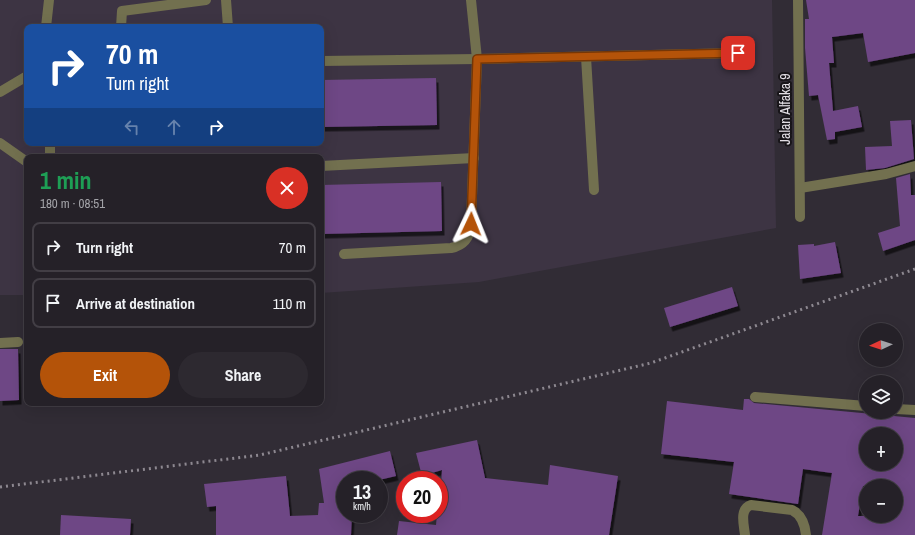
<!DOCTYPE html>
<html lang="en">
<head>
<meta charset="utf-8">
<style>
  body { margin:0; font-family:"Archivo Narrow",sans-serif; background:#2d2930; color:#f1f3f6; height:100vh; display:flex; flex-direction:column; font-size:15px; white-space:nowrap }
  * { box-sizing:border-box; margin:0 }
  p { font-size:13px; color:#a3a3a8 }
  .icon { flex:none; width:22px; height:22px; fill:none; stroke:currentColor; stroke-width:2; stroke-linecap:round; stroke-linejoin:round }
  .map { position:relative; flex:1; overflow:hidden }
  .drawer { position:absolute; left:24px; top:154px; width:300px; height:252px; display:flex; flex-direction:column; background:#252128; border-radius:8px; box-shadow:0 4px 16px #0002,0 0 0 1px #423e45 }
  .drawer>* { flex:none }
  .hud { position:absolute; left:24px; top:24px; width:300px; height:122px; border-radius:8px; box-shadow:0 4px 16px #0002,0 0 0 1px #423e45; background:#1a4fa0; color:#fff; overflow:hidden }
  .needle { width:26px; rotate:266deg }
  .fabs { position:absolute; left:859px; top:323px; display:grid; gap:8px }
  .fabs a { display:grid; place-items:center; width:44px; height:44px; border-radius:50%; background:#252128; box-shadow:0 4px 16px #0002,0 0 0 1px #423e45; font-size:20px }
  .speed { position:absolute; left:336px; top:471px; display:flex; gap:8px; font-size:20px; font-weight:700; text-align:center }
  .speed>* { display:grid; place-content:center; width:52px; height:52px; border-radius:50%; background:#252128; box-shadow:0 4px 16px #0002,0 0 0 1px #423e45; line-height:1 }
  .speed small { font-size:10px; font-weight:400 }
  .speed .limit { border:6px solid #d22; background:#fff; color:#111 }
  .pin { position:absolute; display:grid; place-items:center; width:34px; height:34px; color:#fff; margin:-17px; border-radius:8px; box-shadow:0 2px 6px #0006 }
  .me { position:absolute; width:44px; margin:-22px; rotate:2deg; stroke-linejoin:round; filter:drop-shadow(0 0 3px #0008) }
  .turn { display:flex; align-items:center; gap:14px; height:84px; padding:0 16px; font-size:18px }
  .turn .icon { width:52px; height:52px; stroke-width:2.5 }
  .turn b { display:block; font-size:28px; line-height:34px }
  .lanes { display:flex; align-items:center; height:38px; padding:0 16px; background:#0003; justify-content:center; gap:20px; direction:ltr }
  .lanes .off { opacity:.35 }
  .round { display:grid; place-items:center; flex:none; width:42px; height:42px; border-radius:21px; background:#2d2930 }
  .summary { display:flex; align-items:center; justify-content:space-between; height:68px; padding:0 16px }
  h1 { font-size:24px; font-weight:800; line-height:30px; color:#1e9e55 }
  .button { display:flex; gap:8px; margin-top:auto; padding:8px 16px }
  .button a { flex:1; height:46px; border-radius:24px; background:#b45309; color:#fff; font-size:16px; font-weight:800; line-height:46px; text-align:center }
  .button a+a { background:#2d2930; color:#f1f3f6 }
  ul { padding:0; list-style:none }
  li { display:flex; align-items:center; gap:12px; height:50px; margin:0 8px 6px; padding:0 8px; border:2px solid #423e45; border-radius:8px }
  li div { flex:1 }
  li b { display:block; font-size:15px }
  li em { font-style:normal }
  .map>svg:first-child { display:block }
  .built { fill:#3d3443; fill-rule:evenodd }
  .building { fill:#6e4685; fill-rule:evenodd; filter:url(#shadow) }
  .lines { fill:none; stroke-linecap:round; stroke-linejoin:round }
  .minor { stroke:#72704f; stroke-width:10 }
  .rail { stroke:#8d8890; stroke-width:3; stroke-dasharray:2 4; stroke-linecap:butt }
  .route-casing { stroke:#753606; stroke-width:10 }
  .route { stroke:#b45309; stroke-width:7 }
  .labels { text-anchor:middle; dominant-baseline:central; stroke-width:4; stroke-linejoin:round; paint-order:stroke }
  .street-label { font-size:14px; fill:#e2dee4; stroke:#181519 }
</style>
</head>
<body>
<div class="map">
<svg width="915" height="535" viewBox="0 0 915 535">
  <defs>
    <filter id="shadow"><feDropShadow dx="2.5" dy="4.5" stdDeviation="0" flood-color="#0009"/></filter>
  </defs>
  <rect width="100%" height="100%" fill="#312c35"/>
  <path class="built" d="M0,0H772L776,228L479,282L321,293V157H27V295H0ZM27,27H321V143H27Z"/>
  <g class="building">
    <path d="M806,0H915V53L868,62L863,33L832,37L834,63H829L833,111L858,106L862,127L835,132V139L827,140L818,95L809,96L805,48V19H809Z"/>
    <path d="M436,78L437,125L321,127V80Z"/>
    <path d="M911,120L914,159L885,168L866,170L865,147L892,146L890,121Z"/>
    <path d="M910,174L911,195H915V240L883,251L878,233L900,226L896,178Z"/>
    <path d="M441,182L442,231L321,234V185Z"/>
    <path d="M835,242L841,273L800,279L798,245L814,244V246Z"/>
    <path d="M732,287L738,306L670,327L664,308Z"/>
    <path d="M0,349H18L19,400L0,401Z"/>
    <path d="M744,399H749L754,403L915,418V535H822L832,473L803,469L798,504L729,494L734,462L661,454L667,401L743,410ZM866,434H896V464H866ZM863,486H896V516H858Z"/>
    <path d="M477,440L485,478L548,485L550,465L618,476L609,535H397L399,521L436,525L437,514H439L442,470L422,476L416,453Z"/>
    <path d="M390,451L396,476L379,480H345V514H352L351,535H216V506L207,507L204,484L286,476L290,516L318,515L319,503H324L319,469Z"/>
    <path d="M61,515L131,519L130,535H60Z"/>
  </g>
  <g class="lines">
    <g class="minor">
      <path d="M226,0L228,27"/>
      <path d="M798,0L800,217"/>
      <path d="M46,27L49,0"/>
      <path d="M121,27L122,11L206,0"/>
      <path d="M586,57L594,190"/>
      <path d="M321,61L477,59L738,53"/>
      <path d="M0,92L27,76"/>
      <path d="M0,143L27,162"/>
      <path d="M50,143V157"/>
      <path d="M321,166L474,158"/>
      <path d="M800,188L886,174L915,166"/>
      <path d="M344,254L451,248C465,245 470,237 471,224L477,59L471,0"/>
      <path d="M0,343L18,342"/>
      <path d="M755,397L866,406"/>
      <path d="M896,409L915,410"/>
      <path d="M745,535C744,525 739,509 751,505L792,510C802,515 805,525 806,535"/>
    </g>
    <path class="rail" d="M0,487L260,455L651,363L915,269"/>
  </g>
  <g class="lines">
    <defs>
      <path id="route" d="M471,224L477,59L738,53"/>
    </defs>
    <use href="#route" class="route-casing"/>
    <use href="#route" class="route"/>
  </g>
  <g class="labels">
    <g class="street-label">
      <text transform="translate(785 109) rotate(-90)">Jalan Alfaka 9</text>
    </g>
  </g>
</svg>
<div class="fabs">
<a><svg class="needle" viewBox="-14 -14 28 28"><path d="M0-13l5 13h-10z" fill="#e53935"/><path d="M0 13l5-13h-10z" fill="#a3a3a8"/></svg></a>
<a><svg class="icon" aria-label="layers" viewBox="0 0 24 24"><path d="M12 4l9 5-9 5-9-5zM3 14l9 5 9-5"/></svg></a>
<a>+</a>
<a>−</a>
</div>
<div class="speed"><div>13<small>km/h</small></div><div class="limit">20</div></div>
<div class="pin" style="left:738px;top:53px;background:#d93025"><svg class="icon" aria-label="arrive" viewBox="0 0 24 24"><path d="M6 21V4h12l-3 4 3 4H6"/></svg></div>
<svg class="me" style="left:471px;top:224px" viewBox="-20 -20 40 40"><path d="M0-17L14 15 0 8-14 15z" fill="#b45309" stroke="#fff" stroke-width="4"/></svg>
<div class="hud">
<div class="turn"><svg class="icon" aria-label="right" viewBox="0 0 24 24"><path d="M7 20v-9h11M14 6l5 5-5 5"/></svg><div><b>70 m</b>Turn right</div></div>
<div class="lanes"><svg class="icon off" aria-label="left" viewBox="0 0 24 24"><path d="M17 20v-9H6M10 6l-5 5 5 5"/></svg><svg class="icon off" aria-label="ahead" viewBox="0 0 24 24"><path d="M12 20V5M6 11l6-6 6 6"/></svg><svg class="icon" aria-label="right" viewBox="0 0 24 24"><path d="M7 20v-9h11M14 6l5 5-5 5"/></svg></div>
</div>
<section class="drawer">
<div class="summary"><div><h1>1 min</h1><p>180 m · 08:51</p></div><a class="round" style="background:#d93025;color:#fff"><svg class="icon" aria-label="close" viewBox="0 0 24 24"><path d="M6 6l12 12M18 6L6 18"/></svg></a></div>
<ul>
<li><svg class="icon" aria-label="right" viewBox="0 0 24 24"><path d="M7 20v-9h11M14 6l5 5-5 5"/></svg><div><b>Turn right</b></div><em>70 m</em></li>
<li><svg class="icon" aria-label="arrive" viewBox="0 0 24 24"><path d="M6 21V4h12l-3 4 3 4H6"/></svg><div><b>Arrive at destination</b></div><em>110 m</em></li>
</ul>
<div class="button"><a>Exit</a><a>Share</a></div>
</section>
</div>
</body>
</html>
